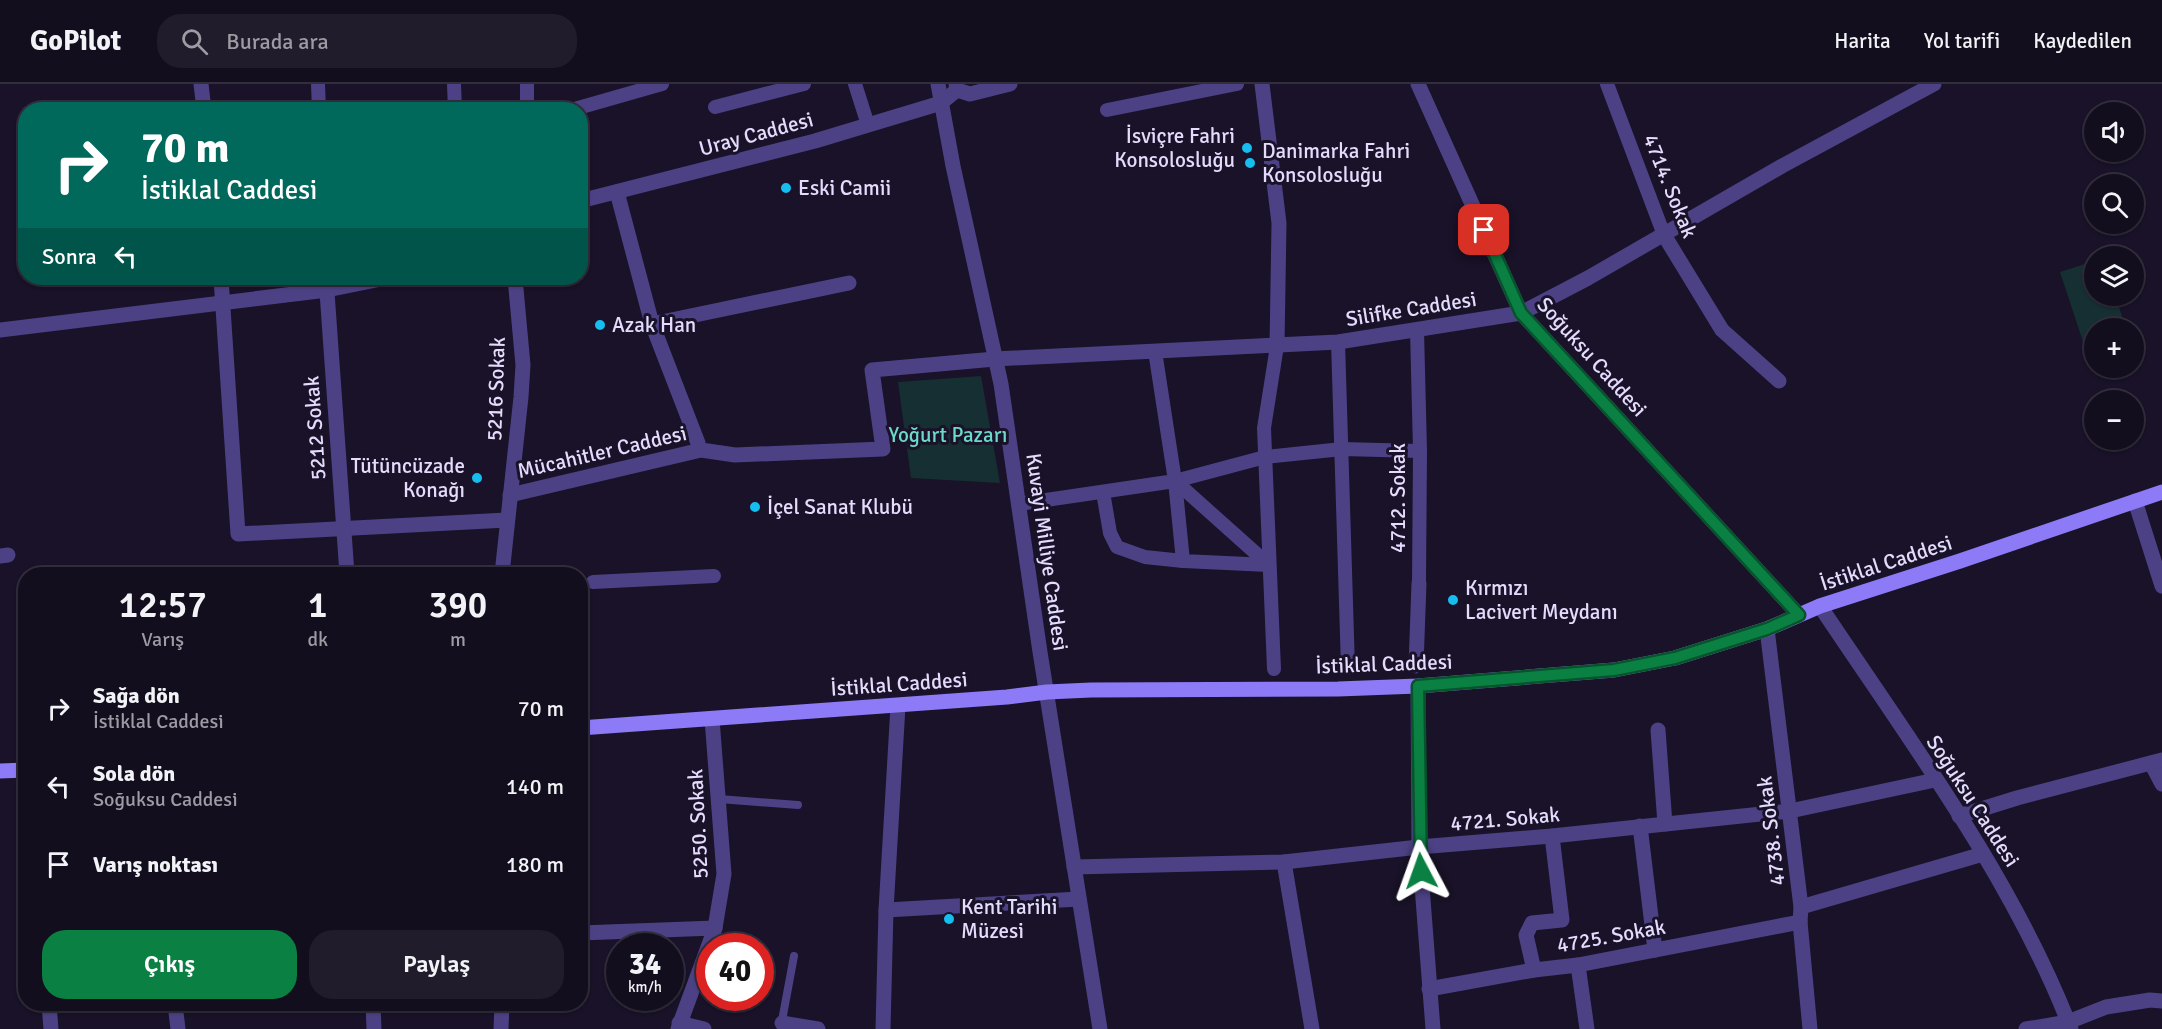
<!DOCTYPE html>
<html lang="tr">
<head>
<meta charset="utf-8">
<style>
  body { margin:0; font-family:Signika,sans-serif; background:#201c2b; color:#f1f3f6; height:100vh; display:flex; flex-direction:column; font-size:22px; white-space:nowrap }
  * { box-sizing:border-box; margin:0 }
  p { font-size:20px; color:#9d9ca4 }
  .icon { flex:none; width:33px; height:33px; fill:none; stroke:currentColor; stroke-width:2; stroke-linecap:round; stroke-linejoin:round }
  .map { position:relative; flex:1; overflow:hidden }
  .drawer { position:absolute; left:18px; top:483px; width:570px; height:444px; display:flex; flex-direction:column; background:#130e1e; border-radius:24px; box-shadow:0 2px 4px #0004,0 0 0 2px #322e3c }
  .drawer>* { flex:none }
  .guide { position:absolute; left:18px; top:18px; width:570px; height:183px; border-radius:24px; box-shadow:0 2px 4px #0004,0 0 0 2px #322e3c; background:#00695c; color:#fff; overflow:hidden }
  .buttons { position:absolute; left:2084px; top:18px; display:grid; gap:12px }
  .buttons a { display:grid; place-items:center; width:60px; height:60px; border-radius:50%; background:#130e1e; box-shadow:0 2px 4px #0004,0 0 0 2px #322e3c; font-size:30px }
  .speed { position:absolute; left:606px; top:849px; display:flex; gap:12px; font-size:30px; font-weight:700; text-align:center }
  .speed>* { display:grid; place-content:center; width:78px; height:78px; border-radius:50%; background:#130e1e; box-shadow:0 2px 4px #0004,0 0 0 2px #322e3c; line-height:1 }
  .speed small { font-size:15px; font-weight:400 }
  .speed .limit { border:9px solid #d22; background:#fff; color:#111 }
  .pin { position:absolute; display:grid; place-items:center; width:51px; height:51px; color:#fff; margin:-26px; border-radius:12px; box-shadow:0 3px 9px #0006 }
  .me { position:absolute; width:66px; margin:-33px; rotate:356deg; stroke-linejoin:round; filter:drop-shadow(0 0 4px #0008) }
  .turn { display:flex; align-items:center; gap:21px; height:126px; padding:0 24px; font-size:27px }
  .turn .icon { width:78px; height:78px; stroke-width:2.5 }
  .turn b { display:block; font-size:42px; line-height:51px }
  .then { display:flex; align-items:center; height:57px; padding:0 24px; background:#0003; gap:12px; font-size:22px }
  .eta { display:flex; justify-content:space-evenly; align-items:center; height:102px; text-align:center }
  .eta b { font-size:36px; font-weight:600; line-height:42px }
  .primary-button { display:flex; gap:12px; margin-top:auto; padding:12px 24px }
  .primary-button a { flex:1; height:69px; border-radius:24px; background:#0b8043; color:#fff; font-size:24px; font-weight:600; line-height:69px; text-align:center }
  .primary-button a+a { background:#201c2b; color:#f1f3f6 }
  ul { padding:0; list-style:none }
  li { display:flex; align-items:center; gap:18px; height:78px; padding:0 24px }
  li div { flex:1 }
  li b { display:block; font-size:22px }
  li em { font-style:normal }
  header { display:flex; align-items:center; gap:36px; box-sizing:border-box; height:84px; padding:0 30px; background:#130e1e; border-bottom:2px solid #322e3c }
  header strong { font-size:28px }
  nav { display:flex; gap:33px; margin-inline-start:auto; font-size:21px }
  .search { width:420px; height:54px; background:#201c2b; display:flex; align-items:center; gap:15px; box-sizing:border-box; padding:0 21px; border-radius:24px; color:#9d9ca4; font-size:22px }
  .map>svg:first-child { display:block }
  .green { fill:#162f32 }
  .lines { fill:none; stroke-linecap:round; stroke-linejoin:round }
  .service { stroke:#4c4184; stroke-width:8 }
  .pedestrian { stroke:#4c4184; stroke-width:14 }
  .minor { stroke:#4c4184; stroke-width:15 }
  .tertiary { stroke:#4c4184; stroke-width:15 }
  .secondary { stroke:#8d7af6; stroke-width:15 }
  .route-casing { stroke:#07532c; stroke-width:15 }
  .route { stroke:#0b8043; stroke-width:10 }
  .poi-dot { fill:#16bdef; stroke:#191228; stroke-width:2 }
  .labels { text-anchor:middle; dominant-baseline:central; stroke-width:6; stroke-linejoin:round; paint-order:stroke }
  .street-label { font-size:21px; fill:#e4dcfd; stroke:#191228 }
  .poi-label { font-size:21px; fill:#e4dcfd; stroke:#191228; text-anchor:start }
  .park-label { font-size:21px; fill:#6cd9cb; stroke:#191228 }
</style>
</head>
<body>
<header>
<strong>GoPilot</strong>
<div class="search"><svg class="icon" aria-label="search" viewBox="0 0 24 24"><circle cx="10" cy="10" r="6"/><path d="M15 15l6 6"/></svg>Burada ara</div>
<nav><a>Harita</a><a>Yol tarifi</a><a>Kaydedilen</a></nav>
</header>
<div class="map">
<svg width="2162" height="945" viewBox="0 0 2162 945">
  <rect width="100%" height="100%" fill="#191228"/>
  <g class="green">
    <path d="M2094,177V212H2115L2126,244H2094V267L2087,270L2060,188Z"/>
    <path d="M981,292L1000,399L911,394L898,298Z"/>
  </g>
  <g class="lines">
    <g class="service">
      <path d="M719,715L798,721"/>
      <path d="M781,942L794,872"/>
    </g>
    <g class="pedestrian">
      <path d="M318,0L319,26"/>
      <path d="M454,0L455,26"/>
      <path d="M527,0V26"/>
      <path d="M855,0L868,41"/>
      <path d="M1607,0L1664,151"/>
      <path d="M715,23L804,0"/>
      <path d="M571,26L662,0"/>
      <path d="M1107,26L1237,0"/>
      <path d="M1417,246L1420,367L1419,499"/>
      <path d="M1338,258L1348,584"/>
      <path d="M1175,397L1265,373L1342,365L1420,367"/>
      <path d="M1175,397L1183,477L1269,481"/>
      <path d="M1175,397L1269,481"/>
      <path d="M1103,408L1110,449L1117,463L1145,473L1183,477"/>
      <path d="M1019,420L1175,397L1155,267"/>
      <path d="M593,498L714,492"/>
      <path d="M1274,585L1264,344L1277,262"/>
    </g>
    <g class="minor">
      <path d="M201,0L204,26"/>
      <path d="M1262,0L1279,139L1277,262"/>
      <path d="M1418,0L1521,229L1799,531"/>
      <path d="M617,108L652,240L698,359L699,366"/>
      <path d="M580,117L815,57L941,19L957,6L970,10L1010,0"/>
      <path d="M1664,151L1722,246L1779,297"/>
      <path d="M221,194L238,450L507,436"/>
      <path d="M326,194L347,490"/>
      <path d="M652,240L849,199"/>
      <path d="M0,246L327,206L386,194"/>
      <path d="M510,411L701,366L735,371L883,365L872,286L995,275L1338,258L1521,229L1588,194L1782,82L1934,0"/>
      <path d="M2135,417L2162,502"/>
      <path d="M0,472L8,471"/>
      <path d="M502,490L521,313L523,281L515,194"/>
      <path d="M1820,522C1910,657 2012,793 2071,945"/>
      <path d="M1767,545L1801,823L1800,838L1810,945"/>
      <path d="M1416,582L1419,499"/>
      <path d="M1658,646L1665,740"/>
      <path d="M2151,679L2162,700"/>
      <path d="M1959,732L2017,714L2162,676"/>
      <path d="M1640,742L1655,866"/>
      <path d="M1284,778L1312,945"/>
      <path d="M1074,783L1284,778L1419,763L1552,752L1790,727L1935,696"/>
      <path d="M1801,823L1983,770"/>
      <path d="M886,826L1079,815"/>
      <path d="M580,849L715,844"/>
      <path d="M1578,881L1587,945"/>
      <path d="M1534,886L1526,851L1532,839L1562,836L1552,752"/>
      <path d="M1429,905L1534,886L1578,881L1800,838"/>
      <path d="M49,920L51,945"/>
      <path d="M175,920L178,945"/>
      <path d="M373,920L374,945"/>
      <path d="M679,939L704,945"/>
      <path d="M782,939L818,945"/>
      <path d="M501,945L502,920"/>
      <path d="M678,945L715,844L724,790L712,635"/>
      <path d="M883,945L886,826L898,622"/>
      <path d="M2026,945L2068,938L2106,923L2150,916L2162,917"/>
    </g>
    <g class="tertiary">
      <path d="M938,0L953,82L1001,300L1040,568L1100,945"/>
      <path d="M956,0L957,6"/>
      <path d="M1418,602L1419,763L1433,945"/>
    </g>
    <g class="secondary">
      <path d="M580,644L1007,613L1047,608L1091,606L1338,605L1418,602L1614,586L1675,574L1767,545L1820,522L1960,477L2162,408"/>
      <path d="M0,687L26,686"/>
    </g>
  </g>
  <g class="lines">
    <defs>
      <path id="route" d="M1421,787L1418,602L1614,586L1675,574L1767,545L1799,531L1521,229L1484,146"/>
    </defs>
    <use href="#route" class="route-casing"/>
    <use href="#route" class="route"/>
  </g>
  <g class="poi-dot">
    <circle cx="1247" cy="64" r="6"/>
    <circle cx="1250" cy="79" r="6"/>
    <circle cx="786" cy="104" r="6"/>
    <circle cx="600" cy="241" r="6"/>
    <circle cx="477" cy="394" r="6"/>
    <circle cx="755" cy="423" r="6"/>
    <circle cx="1453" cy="516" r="6"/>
    <circle cx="949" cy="835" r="6"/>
  </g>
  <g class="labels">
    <g class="street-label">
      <text transform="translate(756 50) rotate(-15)">Uray Caddesi</text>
      <text transform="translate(1670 102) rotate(68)">4714. Sokak</text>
      <text transform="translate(1411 225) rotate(-9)">Silifke Caddesi</text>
      <text transform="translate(1592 273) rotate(48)">Soğuksu Caddesi</text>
      <text transform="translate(496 305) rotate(-88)">5216 Sokak</text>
      <text transform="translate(315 344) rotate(-94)">5212 Sokak</text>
      <text transform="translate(602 368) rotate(-13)">Mücahitler Caddesi</text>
      <text transform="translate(1398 414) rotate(-90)">4712. Sokak</text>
      <text transform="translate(1047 468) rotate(82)">Kuvayi Milliye Caddesi</text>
      <text transform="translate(1886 479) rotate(-18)">İstiklal Caddesi</text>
      <text transform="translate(1384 580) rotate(-2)">İstiklal Caddesi</text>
      <text transform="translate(899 600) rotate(-4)">İstiklal Caddesi</text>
      <text transform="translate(1973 717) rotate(57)">Soğuksu Caddesi</text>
      <text transform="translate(1505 735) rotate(-5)">4721. Sokak</text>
      <text transform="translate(698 740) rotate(-93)">5250. Sokak</text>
      <text transform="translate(1771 747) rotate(-97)">4738. Sokak</text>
      <text transform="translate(1611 852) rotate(-10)">4725. Sokak</text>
    </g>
    <g class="poi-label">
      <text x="1235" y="52" text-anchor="end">İsviçre Fahri<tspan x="1235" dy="24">Konsolosluğu</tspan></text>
      <text x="1262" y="67">Danimarka Fahri<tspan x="1262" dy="24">Konsolosluğu</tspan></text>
      <text x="798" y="104">Eski Camii</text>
      <text x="612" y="241">Azak Han</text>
      <text x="465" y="382" text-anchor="end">Tütüncüzade<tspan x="465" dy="24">Konağı</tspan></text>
      <text x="767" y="423">İçel Sanat Klubü</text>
      <text x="1465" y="504">Kırmızı<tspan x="1465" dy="24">Lacivert Meydanı</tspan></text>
      <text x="961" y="823">Kent Tarihi<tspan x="961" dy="24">Müzesi</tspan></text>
    </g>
    <g class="park-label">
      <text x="948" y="351">Yoğurt Pazarı</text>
    </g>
  </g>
</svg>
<div class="buttons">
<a><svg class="icon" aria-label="sound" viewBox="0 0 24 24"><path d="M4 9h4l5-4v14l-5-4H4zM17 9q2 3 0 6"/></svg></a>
<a><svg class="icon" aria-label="search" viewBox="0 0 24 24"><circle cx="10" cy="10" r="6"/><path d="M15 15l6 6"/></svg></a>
<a><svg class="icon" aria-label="layers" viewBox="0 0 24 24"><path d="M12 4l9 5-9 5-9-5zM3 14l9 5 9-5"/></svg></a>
<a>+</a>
<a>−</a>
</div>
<div class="speed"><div>34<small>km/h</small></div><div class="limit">40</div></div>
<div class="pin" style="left:1484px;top:146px;background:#d93025"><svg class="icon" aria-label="arrive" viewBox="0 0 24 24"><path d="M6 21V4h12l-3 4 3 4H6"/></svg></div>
<svg class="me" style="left:1421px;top:787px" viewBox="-20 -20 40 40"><path d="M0-17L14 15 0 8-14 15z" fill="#0b8043" stroke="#fff" stroke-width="4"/></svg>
<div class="guide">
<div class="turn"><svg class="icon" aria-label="right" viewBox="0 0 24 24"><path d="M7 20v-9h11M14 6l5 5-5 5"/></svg><div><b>70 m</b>İstiklal Caddesi</div></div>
<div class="then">Sonra<svg class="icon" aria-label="left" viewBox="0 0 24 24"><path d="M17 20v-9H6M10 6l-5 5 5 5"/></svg></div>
</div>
<section class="drawer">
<div class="eta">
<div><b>12:57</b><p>Varış</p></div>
<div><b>1</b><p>dk</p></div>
<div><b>390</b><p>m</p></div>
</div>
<ul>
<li><svg class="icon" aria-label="right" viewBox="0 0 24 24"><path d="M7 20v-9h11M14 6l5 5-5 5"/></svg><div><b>Sağa dön</b><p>İstiklal Caddesi</p></div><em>70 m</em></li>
<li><svg class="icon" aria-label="left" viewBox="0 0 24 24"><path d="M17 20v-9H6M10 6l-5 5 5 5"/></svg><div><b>Sola dön</b><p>Soğuksu Caddesi</p></div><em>140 m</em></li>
<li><svg class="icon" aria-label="arrive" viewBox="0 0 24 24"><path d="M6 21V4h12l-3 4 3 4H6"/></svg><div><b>Varış noktası</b></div><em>180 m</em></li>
</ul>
<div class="primary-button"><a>Çıkış</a><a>Paylaş</a></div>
</section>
</div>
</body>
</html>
